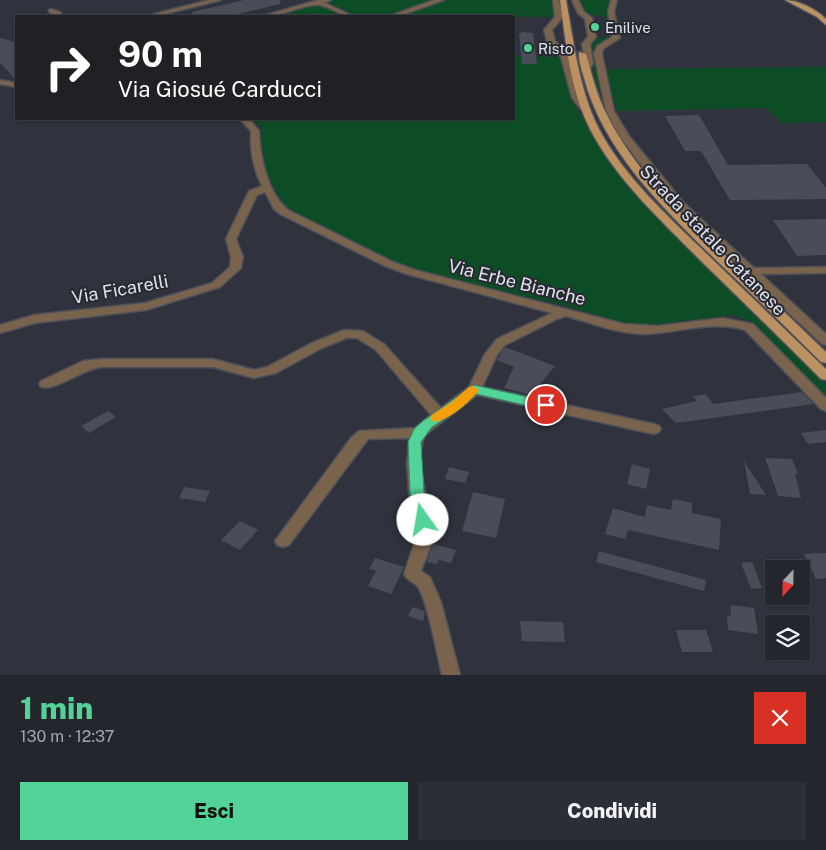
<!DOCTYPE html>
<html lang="it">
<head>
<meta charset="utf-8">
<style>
  body { margin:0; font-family:"Public Sans",sans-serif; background:#2c2e36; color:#f1f3f6; height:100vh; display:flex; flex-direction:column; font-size:19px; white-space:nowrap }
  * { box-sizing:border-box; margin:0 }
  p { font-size:16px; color:#a3a5aa }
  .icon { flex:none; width:28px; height:28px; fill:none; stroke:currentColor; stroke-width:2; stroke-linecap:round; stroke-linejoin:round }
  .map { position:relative; height:675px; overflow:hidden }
  .drawer { display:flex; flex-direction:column; background:#24262e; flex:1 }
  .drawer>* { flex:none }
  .guide { position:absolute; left:15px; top:15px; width:500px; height:105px; border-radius:0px; box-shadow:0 1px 4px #0004,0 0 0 1px #41434a; background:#202124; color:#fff; overflow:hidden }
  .needle { width:32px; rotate:202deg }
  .controls { position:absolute; left:765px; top:560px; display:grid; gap:10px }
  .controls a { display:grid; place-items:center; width:45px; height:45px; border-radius:0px; background:#24262e; box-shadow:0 1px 4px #0004,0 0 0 1px #41434a; font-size:25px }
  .pin { position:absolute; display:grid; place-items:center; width:42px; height:42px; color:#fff; margin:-21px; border:2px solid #fff; border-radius:50%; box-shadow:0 1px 5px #0007 }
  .me { position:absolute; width:55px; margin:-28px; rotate:347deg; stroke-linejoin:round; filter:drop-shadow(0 0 4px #0008) }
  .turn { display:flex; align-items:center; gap:18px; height:105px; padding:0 20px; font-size:22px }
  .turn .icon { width:65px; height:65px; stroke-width:2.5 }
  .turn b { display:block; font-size:35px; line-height:42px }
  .round { display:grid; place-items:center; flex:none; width:52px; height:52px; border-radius:0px; background:#2c2e36 }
  .head { display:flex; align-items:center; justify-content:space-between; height:85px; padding:0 20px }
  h1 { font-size:30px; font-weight:800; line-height:38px; color:#52d397 }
  .cta { display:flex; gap:10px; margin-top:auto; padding:10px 20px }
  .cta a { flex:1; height:58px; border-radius:0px; background:#52d397; color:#111; font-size:20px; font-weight:800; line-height:58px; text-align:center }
  .cta a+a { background:#2c2e36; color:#f1f3f6 }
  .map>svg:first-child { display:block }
  .green { fill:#0d4d25 }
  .building { fill:#4a4c58 }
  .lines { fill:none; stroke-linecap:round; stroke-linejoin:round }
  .minor-casing { stroke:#4c4f59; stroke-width:3 }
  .major-casing { stroke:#4c4f59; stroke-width:3 }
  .minor { fill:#79634c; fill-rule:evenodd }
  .major { fill:#bc9161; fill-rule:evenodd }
  .route { fill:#52d397; stroke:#358962 }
  .slow { fill:#f59e0b }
  .poi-dot { fill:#52d397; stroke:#272933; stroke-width:2 }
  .labels { text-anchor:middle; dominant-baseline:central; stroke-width:4; stroke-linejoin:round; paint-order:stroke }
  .far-poi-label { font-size:15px; fill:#e1e2e9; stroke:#272933; text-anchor:start }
  .street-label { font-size:18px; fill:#e1e2e9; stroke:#272933 }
</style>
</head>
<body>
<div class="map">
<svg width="826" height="675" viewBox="0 0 826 675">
  <rect width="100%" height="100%" fill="#30333e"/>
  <g class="green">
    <path d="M334,0H426L430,2L388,16H358L326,2Z"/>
    <path d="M445,0H554L557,17L399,16Z"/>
    <path d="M579,0H610C604,12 610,24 613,36L594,51L601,99C592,78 593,65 589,44L595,38H609L605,16C591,15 584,15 579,0Z"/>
    <path d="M318,4L344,16H273Z"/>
    <path d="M514,56L561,57L572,98L577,109L610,162L652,213L826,385V398L750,321L732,315L645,326L625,324L563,305L463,283L393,262L286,209L271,182L266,176L259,152L262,128L252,119H514Z"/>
    <path d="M826,67V122L781,123L767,108L617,111L606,71L614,69Z"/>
  </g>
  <g class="building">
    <path d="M244,0H280V4L230,16H193L192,12Z"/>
    <path d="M523,32L533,33L537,64H522L519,34Z"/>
    <path d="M0,38L16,42V80L0,63Z"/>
    <path d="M699,115L728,165L807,164L826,188V199L730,200L701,151H685L665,116Z"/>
    <path d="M826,219V255L797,256L773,220Z"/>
    <path d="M505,347L555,366L531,395L504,388L514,367L497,360Z"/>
    <path d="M802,392L814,404L676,423L662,409L697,401L693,396L706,394L713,404Z"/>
    <path d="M108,411L116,417L89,433L81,426Z"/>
    <path d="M826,430V442L808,444L801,433Z"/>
    <path d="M765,458L792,459L798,474H795L801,498L778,496Z"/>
    <path d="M744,461L766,495L750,494Z"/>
    <path d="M632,464L650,469L646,489L627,484Z"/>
    <path d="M449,467L469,472L465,483L445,479Z"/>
    <path d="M184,487L210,491L205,502L179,498Z"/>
    <path d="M473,492L505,499L496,538L462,531Z"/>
    <path d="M673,499L692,503V513L721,519L719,550L628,530L625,539L605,534L613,508L645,517L647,505L671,510Z"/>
    <path d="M240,521L258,530L240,550L221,540Z"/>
    <path d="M433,544L456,550L451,563L439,560L437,564L427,562Z"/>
    <path d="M599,551L706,580L704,591L596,562Z"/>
    <path d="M826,553V578L816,579L804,554Z"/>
    <path d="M375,558L404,567L391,594L368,586L376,571L369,569Z"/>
    <path d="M752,562L762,588L751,589L741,563Z"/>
    <path d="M730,605L754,608L758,634L728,630L727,615L731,616Z"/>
    <path d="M412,607L425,611L423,621L408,616Z"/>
    <path d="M520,621L563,622L565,642L522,641Z"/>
    <path d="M676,630H706L713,652H682Z"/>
  </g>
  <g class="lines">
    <defs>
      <g id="minor">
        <path d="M209,0H221L157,16L154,14Z"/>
        <path d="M318,0H331L325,3L353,16C340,17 328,4 316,5C298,6 281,17 263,16Z"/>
        <path d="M434,0H444L399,16H390Z"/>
        <path d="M553,0H559L563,17L552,30L555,41L569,56L580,97L591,111L590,113H584L572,98L561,57L547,42L544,30L555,17Z"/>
        <path d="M572,0H578L584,12L592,18L596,37L590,44L593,63L588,73H585L581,71L585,63L582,44L588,37L585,19L578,13Z"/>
        <path d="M611,0H617L614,12L620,38L603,49L602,54L614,111L629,136L683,202L754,268L826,267V273L761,274L826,334V345L822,344L675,206L639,162L620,137L606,111L594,54L597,46L612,37L608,12Z"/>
        <path d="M51,9L60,12L63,16H57L49,12V10Z"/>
        <path d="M0,80L16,83V87L0,84Z"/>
        <path d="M240,119H249L259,131C260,157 267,192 288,210L393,262L415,270L624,324L658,326L723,318L753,324L826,398V411L821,409L745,330C711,320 679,333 645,334C618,334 591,323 566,316L557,319L505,345L497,355L482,387L654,424L659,426L661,429L659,432L654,434L477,395L425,435C412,465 430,501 433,531C435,540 424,562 421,571L430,577L441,602L460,675H442C437,655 428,602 418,587C414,582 407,581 404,574L418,533L409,493L407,463L410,438L368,439L289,545L283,547L277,545L275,541L351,438L359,431L415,428L431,415L376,350L357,338H346L320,349L276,373L254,378L213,367H101C83,369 56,391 41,387L39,384L41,381L83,361L101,359H213L254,370L267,367L312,343L344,330L363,331L384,344L441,408L469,387L485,354L497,339L552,313L407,274L385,266L280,214L274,209L265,192L257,195L236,239L243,257L241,268L220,287L146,310L35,323L0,333V325L34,315L145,303L212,283L230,267L231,257L226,239L249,191L262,186C253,168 250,151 251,131Z"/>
      </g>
      <g id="major">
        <path d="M560,0H566C574,43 579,89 599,129C625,178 669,217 708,255C747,293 787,331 826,369V380L821,379C782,340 742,301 702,262C662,221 617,181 590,129C570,89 566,43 560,0Z"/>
        <path d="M785,0C798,0 816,9 826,19V25L817,17Z"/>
        <path d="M579,52L586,54C592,75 597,96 607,115C635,171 682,215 727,257C760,289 793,320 826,352V363L821,362C788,329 754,296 720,264C666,211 604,153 584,78C582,70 578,60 579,52Z"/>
      </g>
    </defs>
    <use href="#minor" class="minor-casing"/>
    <use href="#major" class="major-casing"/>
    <use href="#minor" class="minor"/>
    <use href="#major" class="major"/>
  </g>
  <path class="route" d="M474,385L546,401L552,405L546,410L476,394L461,408L432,427L421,442L424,493L430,520L428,523L423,525L418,523L410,493L408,442L414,429L423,421Z"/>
  <path class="slow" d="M473,386L479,390C472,400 444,425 432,421L430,418L432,415L452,402L469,387Z"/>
  <g class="poi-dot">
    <circle cx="595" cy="27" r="5"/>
    <circle cx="528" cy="48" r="5"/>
  </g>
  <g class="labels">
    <g class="far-poi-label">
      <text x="605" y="27">Enilive</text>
      <text x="538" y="48">Risto</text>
    </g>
    <g class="street-label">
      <text transform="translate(713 240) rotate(46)">Strada statale Catanese</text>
      <text transform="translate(517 282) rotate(14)">Via Erbe Bianche</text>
      <text transform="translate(120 289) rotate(-10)">Via Ficarelli</text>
    </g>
  </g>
</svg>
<div class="controls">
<a><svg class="needle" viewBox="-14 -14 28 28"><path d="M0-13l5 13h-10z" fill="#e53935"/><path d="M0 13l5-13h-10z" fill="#a3a5aa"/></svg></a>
<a><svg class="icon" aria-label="layers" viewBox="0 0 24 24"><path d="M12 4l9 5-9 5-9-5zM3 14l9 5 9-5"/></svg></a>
</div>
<div class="pin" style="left:546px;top:405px;background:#d93025"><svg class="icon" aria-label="arrive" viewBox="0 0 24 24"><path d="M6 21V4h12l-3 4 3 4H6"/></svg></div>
<svg class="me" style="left:423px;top:520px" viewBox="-20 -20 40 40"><circle r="19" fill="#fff"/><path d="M0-13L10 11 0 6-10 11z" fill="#52d397"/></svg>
<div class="guide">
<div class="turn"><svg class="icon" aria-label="right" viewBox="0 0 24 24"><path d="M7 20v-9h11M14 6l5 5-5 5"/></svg><div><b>90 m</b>Via Giosué Carducci</div></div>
</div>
</div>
<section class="drawer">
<div class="head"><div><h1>1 min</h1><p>130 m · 12:37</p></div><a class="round" style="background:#d93025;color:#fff"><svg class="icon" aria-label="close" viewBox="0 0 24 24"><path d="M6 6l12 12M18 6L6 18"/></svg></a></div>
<div class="cta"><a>Esci</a><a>Condividi</a></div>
</section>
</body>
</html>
